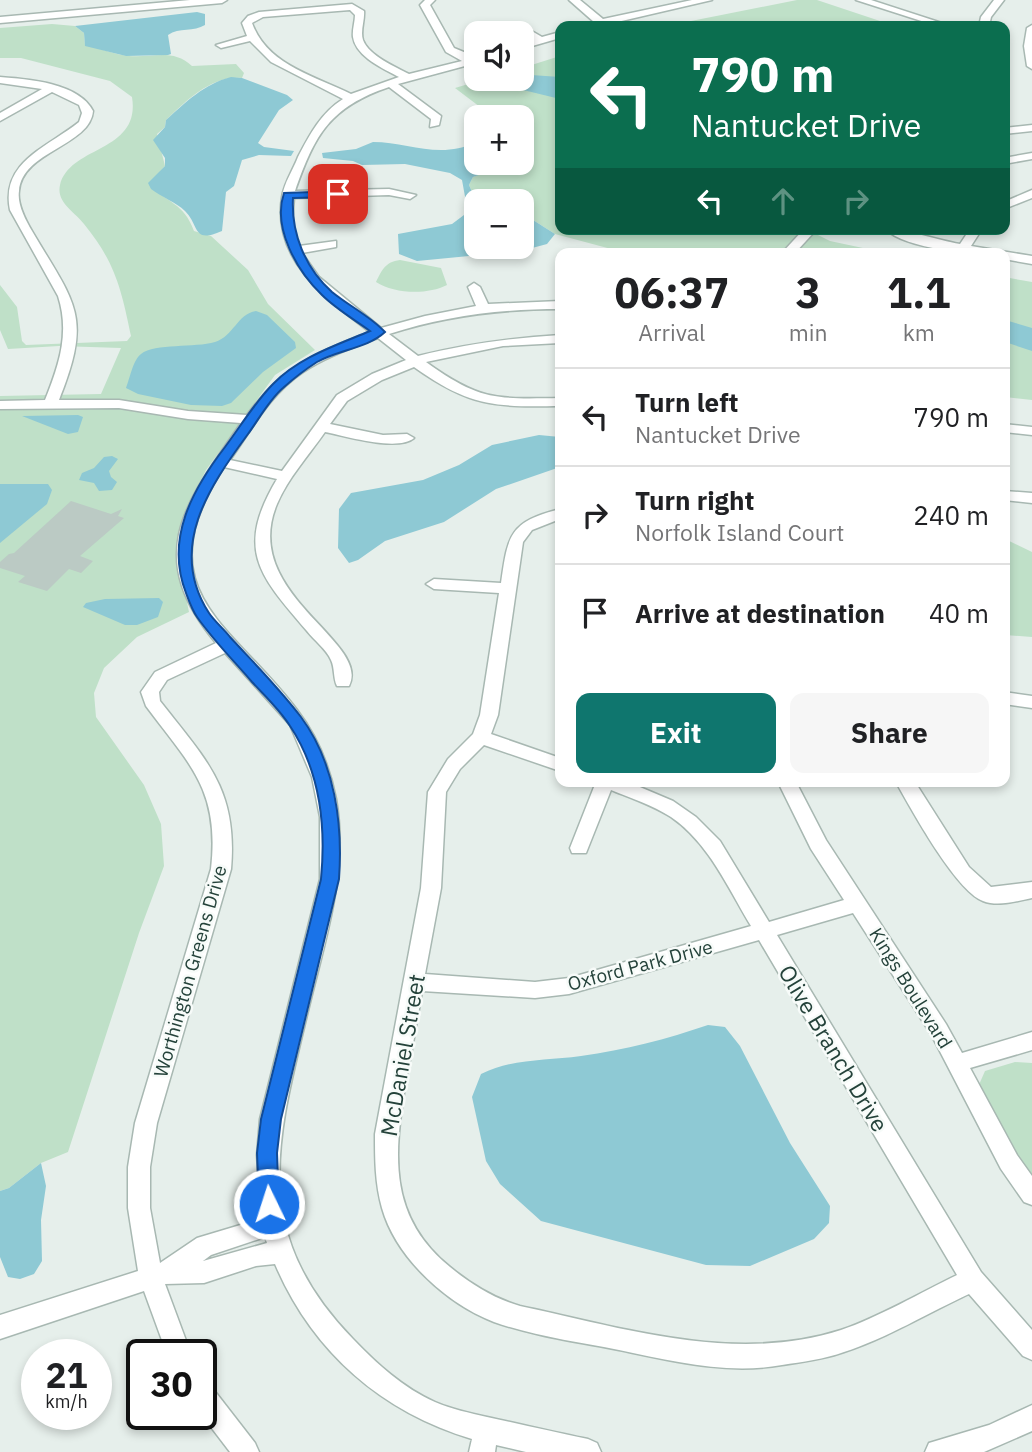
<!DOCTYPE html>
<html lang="en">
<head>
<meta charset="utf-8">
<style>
  body { margin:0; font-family:"IBM Plex Sans",sans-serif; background:#f6f6f6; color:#202124; height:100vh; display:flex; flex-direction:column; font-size:26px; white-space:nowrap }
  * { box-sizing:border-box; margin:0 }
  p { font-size:23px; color:#757577 }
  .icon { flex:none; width:38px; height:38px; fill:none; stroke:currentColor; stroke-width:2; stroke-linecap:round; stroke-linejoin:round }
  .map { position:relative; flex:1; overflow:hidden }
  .drawer { position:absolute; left:555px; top:248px; width:455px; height:539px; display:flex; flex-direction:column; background:#fff; border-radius:14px; box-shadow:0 4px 10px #0003 }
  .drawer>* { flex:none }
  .hud { position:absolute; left:555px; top:21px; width:455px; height:214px; border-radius:14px; box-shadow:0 4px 10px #0003; background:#0b6e4f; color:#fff; overflow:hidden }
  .fabs { position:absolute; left:464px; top:21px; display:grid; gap:14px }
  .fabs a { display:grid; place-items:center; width:70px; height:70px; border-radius:14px; background:#fff; box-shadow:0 4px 10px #0003; font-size:35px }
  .speed { position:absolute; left:21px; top:1339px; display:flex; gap:14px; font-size:35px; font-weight:700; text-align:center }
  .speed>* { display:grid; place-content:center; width:91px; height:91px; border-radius:50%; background:#fff; box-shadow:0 4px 10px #0003; line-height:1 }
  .speed small { font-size:18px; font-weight:400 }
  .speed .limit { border:4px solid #111; border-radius:10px; background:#fff; color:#111 }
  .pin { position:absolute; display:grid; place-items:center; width:60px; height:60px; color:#fff; margin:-30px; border-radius:14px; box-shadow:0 4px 10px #0006 }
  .me { position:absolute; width:77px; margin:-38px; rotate:356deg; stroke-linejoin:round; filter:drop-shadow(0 0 5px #0008) }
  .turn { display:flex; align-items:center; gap:24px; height:147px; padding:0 21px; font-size:32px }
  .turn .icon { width:91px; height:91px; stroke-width:2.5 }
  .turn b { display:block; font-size:49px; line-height:60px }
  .lanes { display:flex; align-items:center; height:66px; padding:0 21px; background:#0003; justify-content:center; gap:35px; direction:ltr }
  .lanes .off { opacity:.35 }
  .eta { display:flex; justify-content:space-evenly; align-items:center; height:119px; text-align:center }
  .eta b { font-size:42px; font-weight:700; line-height:49px }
  .cta { display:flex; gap:14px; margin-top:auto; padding:14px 21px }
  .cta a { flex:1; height:80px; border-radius:14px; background:#0f766e; color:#fff; font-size:28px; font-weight:700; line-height:80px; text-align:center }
  .cta a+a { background:#f6f6f6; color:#202124 }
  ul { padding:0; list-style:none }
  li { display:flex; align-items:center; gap:21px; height:98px; padding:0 21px; border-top:2px solid #e0e0e0 }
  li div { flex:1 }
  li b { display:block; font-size:26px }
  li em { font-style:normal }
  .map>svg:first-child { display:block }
  .green { fill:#bfe0c8 }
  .water { fill:#8ec9d4 }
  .building { fill:#bbcac4 }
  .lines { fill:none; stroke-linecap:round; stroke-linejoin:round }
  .minor-casing { stroke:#a8b8b2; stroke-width:3 }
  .minor { fill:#fff; fill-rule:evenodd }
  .route { fill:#1a73e8; stroke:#114b97; stroke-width:2 }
  .labels { text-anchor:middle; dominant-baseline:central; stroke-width:5; stroke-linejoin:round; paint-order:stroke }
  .street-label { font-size:19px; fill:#24423a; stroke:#f7fbf9 }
  .near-street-label { font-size:23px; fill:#24423a; stroke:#f7fbf9 }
</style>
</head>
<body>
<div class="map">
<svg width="1032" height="1452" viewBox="0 0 1032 1452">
  <rect width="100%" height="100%" fill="#e6efeb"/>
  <g class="green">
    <path d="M797,0H817L895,26H666Z"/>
    <path d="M52,24L75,26L84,33L85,45C100,48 115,55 129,56C153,58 173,48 192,66L236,64L244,73L242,78C212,75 187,100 166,120L165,127L157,134L165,166L149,184C168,204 183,202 194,231L211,236L248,270L268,304L315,350L275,375L206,470L186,510L180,569L189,612L137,637L104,668L94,693L96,717L144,785L161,824L164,866L139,933L68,1152L41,1163L9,1188L0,1191V396L101,394L121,348L59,346L8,349L0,330V285L17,307L22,341L26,345L127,341L131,336C121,288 115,262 84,224C75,212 56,203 60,185C70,145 141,153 132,97L110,81L21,58H0V28Z"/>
    <path d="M560,56V229H806L830,241L891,254H630L555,234L522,213V201H476L469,185L473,177C493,170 500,163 522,163V117H489L488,113L455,88L485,79H522V68Z"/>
    <path d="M400,260L441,268L447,285C428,295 394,294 376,282C382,270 385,262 400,260Z"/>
    <path d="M1004,277L1032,282V400L1005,397Z"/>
    <path d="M1005,539L1032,552V637L1005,635Z"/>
    <path d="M1015,1062L1032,1063V1185L978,1087L985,1071Z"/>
  </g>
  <g class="water">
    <path d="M197,12L205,14V25C194,32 179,27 168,35L171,54L168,55L126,56L85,46L84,33L75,26Z"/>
    <path d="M531,75L560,77V99L515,88L513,84L516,79Z"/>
    <path d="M231,77L242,78L287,95L293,100L279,110L258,143L264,147L294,151L291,156L259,155L242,160L234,186L226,192L222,231C192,244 200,226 185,211C176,202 161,197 151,189L148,183L165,166V158L153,140L165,127L166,120C186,102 204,84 231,77Z"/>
    <path d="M373,142C408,142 440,160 476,142V163H503L493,170L473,177L469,185L476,201V247H522V213L555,234L547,244L521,251L417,261L399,254L398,234L452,224L464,215L466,202L462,180L450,173L405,164L362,165L353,161L323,158L322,153L356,149Z"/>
    <path d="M256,311L267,315L295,342L296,348L263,372L231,403L222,406L191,405L138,394L126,388C130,378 133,360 141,354C155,343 195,348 215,342C234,336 237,314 256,311Z"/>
    <path d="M1005,320L1032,328V351L1005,342Z"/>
    <path d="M78,415L83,417L78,432L68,434L22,416Z"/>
    <path d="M539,435L560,437V467L496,489L444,522L385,541L358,560L349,563L338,548L339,509L351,493L423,480L459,465L492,445Z"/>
    <path d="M112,456L118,459L109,471L111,477L117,482L112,490L99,491L94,483L79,480L82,473L94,468L104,457Z"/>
    <path d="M0,484H48L52,490L47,504L0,543Z"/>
    <path d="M159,598L163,602L158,617L137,625H125L83,607L86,603L105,599Z"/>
    <path d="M708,1025L725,1027L740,1046L790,1143L830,1206L829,1223L814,1239L750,1266L706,1265L541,1221L500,1184L486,1161L472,1097L481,1074C514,1058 546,1061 581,1056C625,1050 667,1039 708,1025Z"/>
    <path d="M41,1163L46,1186L41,1220L42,1261L34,1274L20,1279L8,1277L0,1257V1191L9,1188Z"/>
  </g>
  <path class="building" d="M71,501L111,514L122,509L118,516L124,518L80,556L93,561L81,573L69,569L47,591L18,582L25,576L0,568V562L9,554L14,553Z"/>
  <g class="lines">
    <defs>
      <g id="minor">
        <path d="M190,0H227L222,3L0,23V17Z"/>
        <path d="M425,0H435L430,5L454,48L476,57V63L398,84L441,116L439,125L430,127L431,119L389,87C330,107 315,134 295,191L389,189L416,195L410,199L389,195L294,198C292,215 292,230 299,246L336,241V247L302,253L319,277L381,328L425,316L476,306L468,287L474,283L480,287L488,304L560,301V309C501,309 445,316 389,334L418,356C466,344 511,338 560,335V343L503,346L426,362C480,401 496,399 560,398V406C494,407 470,407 414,367L382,380L347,401L330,424L383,435L407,434L414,438C398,452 345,436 325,432C309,455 288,478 277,504C239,594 372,641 349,686H337C333,678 335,668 331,660C327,650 314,640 307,631C259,575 235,550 277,479L224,467C143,592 231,622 297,710C317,736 330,768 336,799C349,874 324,942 307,1015C276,1143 250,1233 353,1339C376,1363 403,1388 435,1402C451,1409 470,1413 487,1417C520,1424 554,1432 588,1439L597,1443L601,1452H526L496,1445L495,1452H469L472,1439C381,1412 312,1351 275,1264L256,1266L204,1283L165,1284L191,1354H167L144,1291L0,1339V1315L138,1271L128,1208V1167L135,1123L211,869C220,790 190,765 146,706L141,692L155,672L216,643C142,555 186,502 241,423L188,419L119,408L0,409V401L45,400C59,365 70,333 58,296L10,210C0,162 48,147 79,122L82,113L79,105L52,92L0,121V113L42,89L0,83V77C28,79 79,83 93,111C90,146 22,151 19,191C17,204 25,219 32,231C75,304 93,315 59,400H119L188,411L247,415C281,368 316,352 370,332C325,298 272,260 282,197C284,183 293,170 298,157C310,134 321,113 343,99L271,62L250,41L221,48L216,45L247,36L242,23L248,16L259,12L352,4L364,11C365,20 360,31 363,40C369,56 396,67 409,74L462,61L446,52L420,5ZM350,10L355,15C355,22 352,30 353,37C356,57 384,69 399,77L351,94C315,76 267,65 252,23L263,17ZM378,338L406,360L372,374L337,395L282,471L230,460C252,429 270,394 303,372C325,357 352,348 378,338ZM225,653L290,725L312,777L320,817V879L260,1119L257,1155L261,1215L247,1223L197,1238L160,1263L150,1208V1167L157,1123L231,869C238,789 206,760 160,701L159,692L167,680ZM265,1237L267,1243L203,1261L211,1255Z"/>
        <path d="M569,0H580L603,19L692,0H712L600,26H585L594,22Z"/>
        <path d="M856,0H871L951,26H937Z"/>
        <path d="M994,0H1004L991,17L989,26H979L981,17Z"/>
        <path d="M512,23H518L542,37L560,32V38L522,49V43L533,40L512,27Z"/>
        <path d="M1032,25V69L1027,66L1024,46L1027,28Z"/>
        <path d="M1032,125V131L1004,134V128Z"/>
        <path d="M1032,153V159L1004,164V158Z"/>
        <path d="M1032,190V198L1004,209V202Z"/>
        <path d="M804,229H817L794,254H781Z"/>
        <path d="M885,229C905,229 938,240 960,244L970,229H982L971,246L1032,256V264L1004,259V254C974,254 907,250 885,229Z"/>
        <path d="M1004,424L1032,427V435L1004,432Z"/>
        <path d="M1004,491L1032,493V503L1004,500Z"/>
        <path d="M560,509V519L532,530L523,542L498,715L491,734L560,758V771L484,745L460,769L446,792L441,888L425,974L535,982L569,978L751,926C728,888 709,843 671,817C652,805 631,798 611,790L586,853H572L570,848L596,782H628L673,801L696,817L720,841L769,922L844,900L811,849L778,782H796L826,840L946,1024L962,1053L1032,1032V1050L970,1068L1017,1155L1032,1176V1205L1024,1202L1001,1169L932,1036L853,913L777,935L981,1272L1032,1330V1360L1023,1356L969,1294C930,1312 885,1339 844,1352C825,1359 802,1362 782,1365C727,1375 672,1361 619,1350C578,1342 534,1336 494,1322C447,1304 396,1258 382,1208C375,1183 375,1159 375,1134L421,888L428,792L448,759L473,734L480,715L499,593L434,589L426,584L434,579L501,583C508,535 509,522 560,509ZM759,940L957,1275C922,1292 877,1318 841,1330C735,1364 624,1328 520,1306C493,1298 472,1285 450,1267C387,1216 394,1153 406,1081C412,1051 417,1021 422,991L535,998L569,994Z"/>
        <path d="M1004,692L1032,696V708L1004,704Z"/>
        <path d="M896,782H915L969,867L991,887L1032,882V898C1017,901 998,907 983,901C956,891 911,809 896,782Z"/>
        <path d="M201,1382L210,1385L255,1443L259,1452H230L201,1414Z"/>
        <path d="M1032,1405V1431L984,1452H925L929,1443L989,1425Z"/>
      </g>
    </defs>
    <use href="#minor" class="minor-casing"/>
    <use href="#minor" class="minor"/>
  </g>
  <path class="route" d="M342,191V196L338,197L293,198C291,233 305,268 332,292C349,306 370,316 385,332C368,348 338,350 317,362C306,369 293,379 283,388C269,400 259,419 248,434C209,487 167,548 209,613C215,622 224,629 230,637C254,663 280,689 301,717C335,763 343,824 339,879L281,1119L277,1153L279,1204L276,1211L269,1214L262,1211L259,1204L257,1153L261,1119L321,879C326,827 320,771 290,726C280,710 265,696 252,682C234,661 213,640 197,617C192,610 189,601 186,593C165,539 192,490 225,447C240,427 255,402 273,384C299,357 337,345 370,331C355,320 336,309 322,295C297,271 272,228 284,193Z"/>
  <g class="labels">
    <g class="street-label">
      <text transform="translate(640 965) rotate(-15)">Oxford Park Drive</text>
      <text transform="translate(190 971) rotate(-74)">Worthington Greens Drive</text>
      <text transform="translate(911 988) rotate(58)">Kings Boulevard</text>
    </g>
    <g class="near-street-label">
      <text transform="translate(834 1048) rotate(59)">Olive Branch Drive</text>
      <text transform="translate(402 1055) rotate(-80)">McDaniel Street</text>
    </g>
  </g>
</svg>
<div class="fabs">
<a><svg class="icon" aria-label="sound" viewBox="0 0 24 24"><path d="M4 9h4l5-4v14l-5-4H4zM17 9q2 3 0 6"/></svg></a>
<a>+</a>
<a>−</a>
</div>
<div class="speed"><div>21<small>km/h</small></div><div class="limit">30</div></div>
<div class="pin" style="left:338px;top:194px;background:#d93025"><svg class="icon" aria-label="arrive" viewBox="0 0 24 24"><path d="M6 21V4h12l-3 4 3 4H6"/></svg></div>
<svg class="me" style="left:269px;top:1204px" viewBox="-20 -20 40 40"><circle r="17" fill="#1a73e8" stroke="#fff" stroke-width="3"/><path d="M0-11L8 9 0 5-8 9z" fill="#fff"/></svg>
<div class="hud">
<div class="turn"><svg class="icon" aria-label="left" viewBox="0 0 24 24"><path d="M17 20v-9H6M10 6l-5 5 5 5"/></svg><div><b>790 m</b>Nantucket Drive</div></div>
<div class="lanes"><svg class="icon" aria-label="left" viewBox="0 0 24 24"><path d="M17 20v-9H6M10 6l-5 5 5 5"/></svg><svg class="icon off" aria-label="ahead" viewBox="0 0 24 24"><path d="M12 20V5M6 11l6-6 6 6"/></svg><svg class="icon off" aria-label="right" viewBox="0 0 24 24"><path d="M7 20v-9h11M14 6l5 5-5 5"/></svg></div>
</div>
<section class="drawer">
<div class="eta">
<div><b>06:37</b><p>Arrival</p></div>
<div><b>3</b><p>min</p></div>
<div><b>1.1</b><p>km</p></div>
</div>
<ul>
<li><svg class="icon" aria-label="left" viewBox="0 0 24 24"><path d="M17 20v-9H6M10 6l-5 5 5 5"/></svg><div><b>Turn left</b><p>Nantucket Drive</p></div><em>790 m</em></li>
<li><svg class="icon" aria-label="right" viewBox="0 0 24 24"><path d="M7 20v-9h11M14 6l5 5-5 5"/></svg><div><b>Turn right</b><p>Norfolk Island Court</p></div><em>240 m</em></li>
<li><svg class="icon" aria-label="arrive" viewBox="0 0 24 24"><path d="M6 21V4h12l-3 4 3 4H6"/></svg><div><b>Arrive at destination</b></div><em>40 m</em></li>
</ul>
<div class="cta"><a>Exit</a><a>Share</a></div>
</section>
</div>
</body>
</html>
